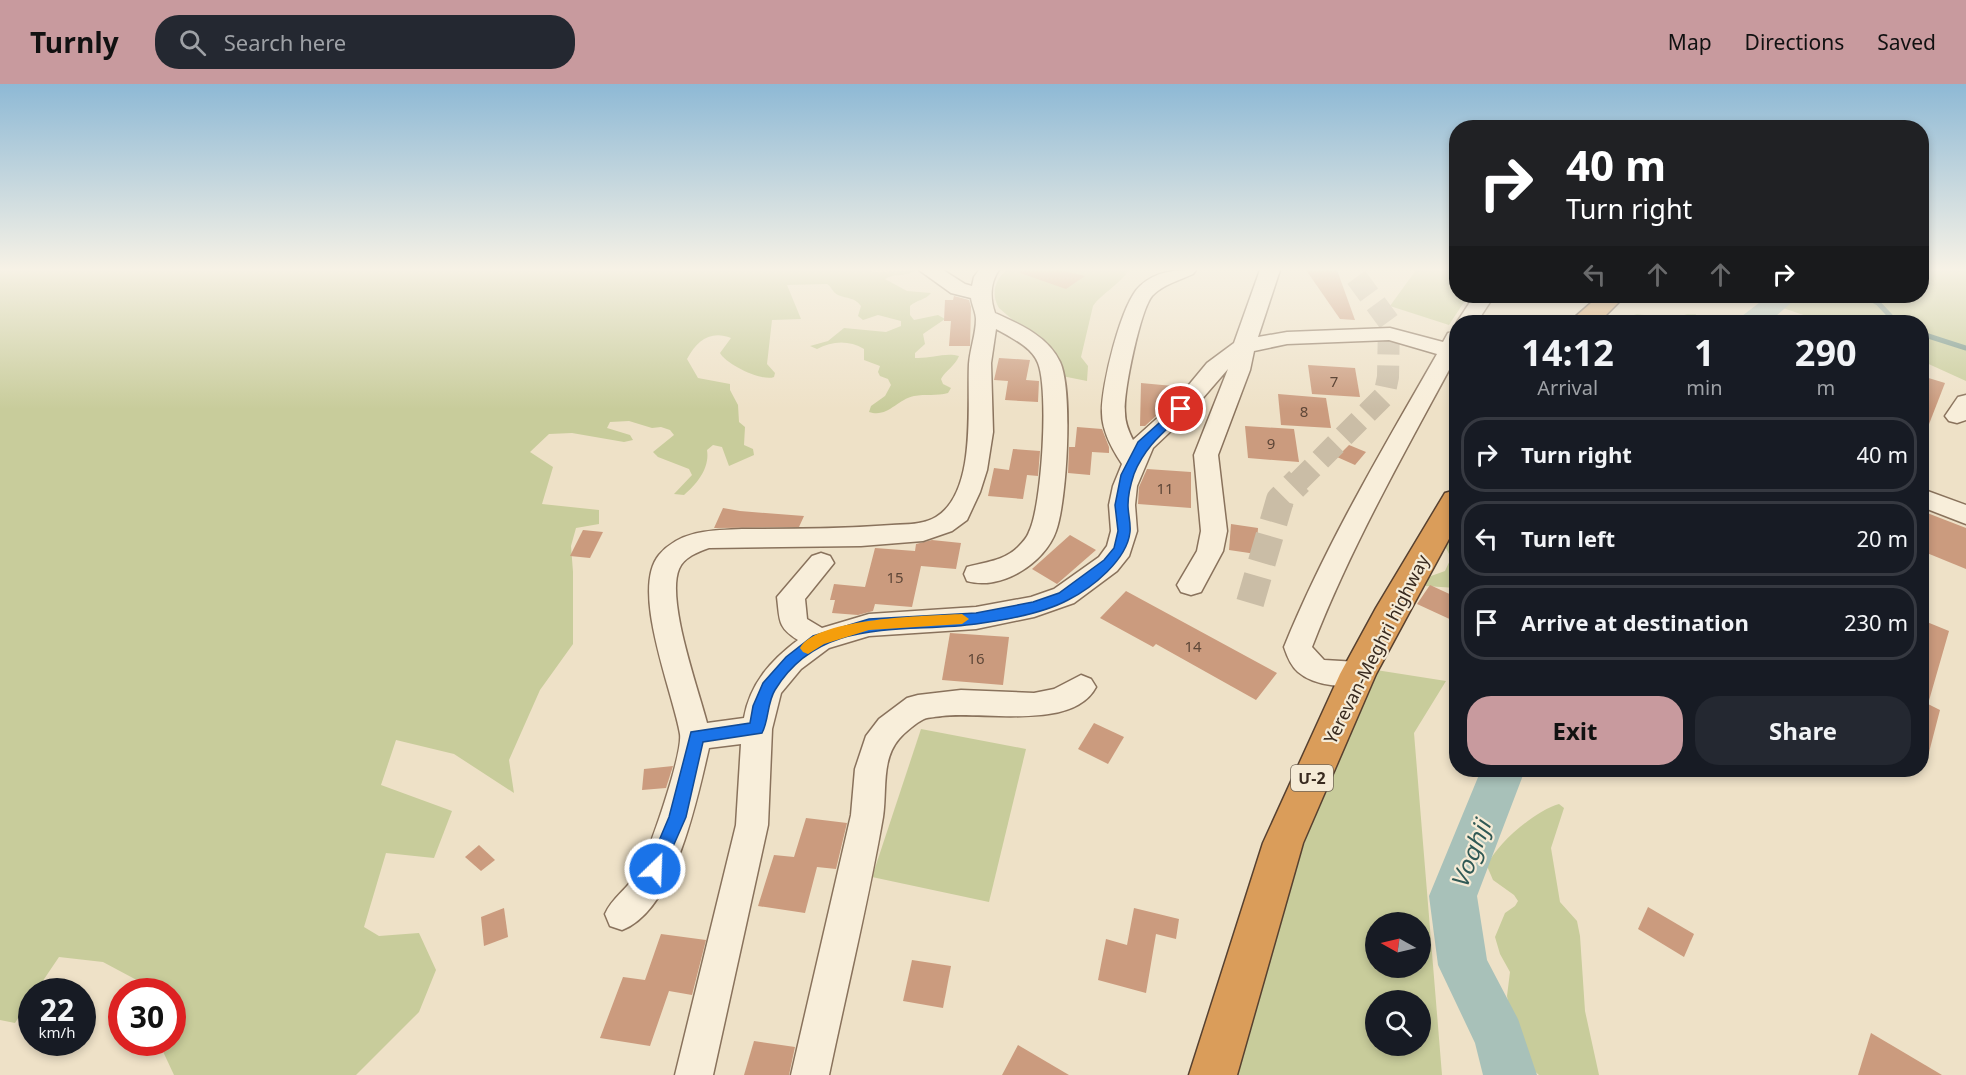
<!DOCTYPE html>
<html lang="en">
<head>
<meta charset="utf-8">
<style>
  body { margin:0; font-family:Georgia,"Noto Sans Armenian",serif; background:#242831; color:#f1f3f6; height:100vh; display:flex; flex-direction:column; font-size:22px; white-space:nowrap }
  * { box-sizing:border-box; margin:0 }
  p { font-size:20px; color:#9ea1a6 }
  .icon { flex:none; width:33px; height:33px; fill:none; stroke:currentColor; stroke-width:2; stroke-linecap:round; stroke-linejoin:round }
  .map { position:relative; flex:1; overflow:hidden }
  .panel { position:absolute; left:1449px; top:231px; width:480px; height:462px; display:flex; flex-direction:column; background:#171b24; border-radius:24px; box-shadow:0 3px 9px #0003 }
  .panel>* { flex:none }
  .banner { position:absolute; left:1449px; top:36px; width:480px; height:183px; border-radius:24px; box-shadow:0 3px 9px #0003; background:#202124; color:#fff; overflow:hidden }
  .needle { width:39px; rotate:278deg }
  .tools { position:absolute; left:1365px; top:828px; display:grid; gap:12px }
  .tools a { display:grid; place-items:center; width:66px; height:66px; border-radius:50%; background:#171b24; box-shadow:0 3px 9px #0003; font-size:30px }
  .speed { position:absolute; left:18px; top:894px; display:flex; gap:12px; font-size:30px; font-weight:700; text-align:center }
  .speed>* { display:grid; place-content:center; width:78px; height:78px; border-radius:50%; background:#171b24; box-shadow:0 3px 9px #0003; line-height:1 }
  .speed small { font-size:15px; font-weight:400 }
  .speed .limit { border:9px solid #d22; background:#fff; color:#111 }
  .pin { position:absolute; display:grid; place-items:center; width:51px; height:51px; color:#fff; margin:-26px; border:3px solid #fff; border-radius:50%; box-shadow:0 2px 6px #0007 }
  .me { position:absolute; width:66px; margin:-33px; rotate:24deg; stroke-linejoin:round; filter:drop-shadow(0 0 4px #0008) }
  .turn { display:flex; align-items:center; gap:21px; height:126px; padding:0 18px; font-size:27px }
  .turn .icon { width:78px; height:78px; stroke-width:2.5 }
  .turn b { display:block; font-size:42px; line-height:51px }
  .lanes { display:flex; align-items:center; height:57px; padding:0 18px; background:#0003; justify-content:center; gap:30px; direction:ltr }
  .lanes .off { opacity:.35 }
  .eta { display:flex; justify-content:space-evenly; align-items:center; height:102px; text-align:center }
  .eta b { font-size:36px; font-weight:700; line-height:42px }
  .action { display:flex; gap:12px; margin-top:auto; padding:12px 18px }
  .action a { flex:1; height:69px; border-radius:24px; background:#c89a9e; color:#111; font-size:24px; font-weight:700; line-height:69px; text-align:center }
  .action a+a { background:#242831; color:#f1f3f6 }
  ul { padding:0; list-style:none }
  li { display:flex; align-items:center; gap:18px; height:75px; margin:0 12px 9px; padding:0 6px; border:3px solid #363941; border-radius:24px }
  li div { flex:1 }
  li b { display:block; font-size:22px }
  li em { font-style:normal }
  header { display:flex; align-items:center; gap:36px; box-sizing:border-box; height:84px; padding:0 30px; background:#c89a9e; color:#111 }
  header strong { font-size:28px }
  nav { display:flex; gap:33px; margin-inline-start:auto; font-size:21px }
  .search { width:420px; height:54px; background:#242831; display:flex; align-items:center; gap:15px; box-sizing:border-box; padding:0 21px; border-radius:24px; color:#9ea1a6; font-size:22px }
  .map>svg:first-child { display:block }
  .green { fill:#c8cc9b; fill-rule:evenodd }
  .lines { fill:none; stroke-linecap:round; stroke-linejoin:round }
  .stream { stroke:#6e9086; stroke-width:5 }
  .river { fill:#a8c1b9; fill-rule:evenodd }
  .building { fill:#cb9b7e }
  .minor-tunnel-far1 { stroke:#cabda6; stroke-width:22; stroke-dasharray:22 11; stroke-linecap:butt }
  .minor-tunnel { stroke:#cabda6; stroke-width:28; stroke-dasharray:28 14; stroke-linecap:butt }
  .minor-casing { stroke:#89725c; stroke-width:3 }
  .highway-casing { stroke:#574130; stroke-width:3 }
  .minor { fill:#f8eeda; fill-rule:evenodd }
  .highway { fill:#da9d5a; fill-rule:evenodd }
  .route { fill:#1a73e8; stroke:#114b97; stroke-width:1.5 }
  .slow { fill:#f59e0b }
  .labels { text-anchor:middle; dominant-baseline:central; stroke-width:4.5; stroke-linejoin:round; paint-order:stroke }
  .number-label { font-size:15px; fill:#5e4738 }
  .shield { fill:#f5ebd6; stroke:#716557; stroke-width:1.5 }
  .shield-label { font-size:16px; font-weight:bold; fill:#392b20 }
  .street-label { font-size:18px; fill:#392b20; stroke:#f5ebd6 }
  .near-water-label { font-size:24px; font-style:italic; fill:#305955; stroke:#f5ebd6 }
</style>
</head>
<body>
<header>
<strong>Turnly</strong>
<div class="search"><svg class="icon" aria-label="search" viewBox="0 0 24 24"><circle cx="10" cy="10" r="6"/><path d="M15 15l6 6"/></svg>Search here</div>
<nav><a>Map</a><a>Directions</a><a>Saved</a></nav>
</header>
<div class="map">
<svg width="1966" height="991" viewBox="0 0 1966 991">
  <rect width="100%" height="100%" fill="#eee1c7"/>
  <g class="green">
    <path d="M0,186H868L876,188L917,186C906,193 894,189 885,195L907,207L931,209C926,216 916,216 910,222V231L914,236L938,231L945,235L923,250L925,260L915,269V274C930,275 945,268 959,272C955,282 946,286 941,295L943,300L951,304L948,309C937,312 925,310 914,312C896,316 888,334 869,328L871,322L885,312L891,301L888,295L880,292L878,288L880,282L864,276V265C849,256 832,257 817,265L810,262L828,257L844,244L886,248L901,242V237L878,231L863,236L858,232L861,222C854,213 848,215 838,211C832,208 832,203 827,200L787,201L801,235L772,236L767,280L775,289L774,293C762,298 726,280 720,269L731,254C710,246 697,257 687,275L698,294L730,300V306L738,321L739,338L745,343L744,361L753,365L754,371L729,382L722,363L713,361L707,366C710,384 697,400 684,411L674,410L692,391L689,385L658,373L653,368L674,351L670,346L661,343L652,344L629,337L610,338L607,344L630,351L633,356L624,358L572,349L549,350L530,368L553,383L542,420L599,426V440L576,444L571,462L573,488V560L540,606L509,676L514,709L454,670L396,656L381,701L452,727L434,774L386,769L364,843L379,852L419,849L436,886L419,928L356,991H174L159,959L172,958V908L147,907L146,901L103,878L59,873L36,907L32,908L31,914L15,939L0,936Z"/>
    <path d="M1007,186H1129C1119,201 1101,210 1093,222L1081,273L1088,282L1087,297L1062,292L1060,277L999,224C991,211 994,196 1007,186Z"/>
    <path d="M1416,186H1456V212H1468L1449,241L1390,222Z"/>
    <path d="M1922,186H1966V297L1922,277V238H1824L1783,224V221L1798,212H1922Z"/>
    <path d="M1637,230L1674,235L1687,230H1696L1693,238H1611Z"/>
    <path d="M1456,444V504L1426,502L1424,498L1431,492L1445,487L1451,474L1445,462V454Z"/>
    <path d="M1376,586L1446,597L1414,649L1442,991H1234L1260,893L1318,718ZM1376,838H1420V884H1376ZM1376,916H1420V962H1376Z"/>
    <path d="M921,645L1026,665L989,818L872,793Z"/>
    <path d="M1559,720L1564,724L1551,764L1560,818L1577,837L1580,852L1585,927L1599,991H1539L1531,984L1515,955L1507,912L1510,888L1500,870L1495,853L1505,829L1515,822L1518,817L1514,811L1493,796L1487,782C1497,759 1535,727 1559,720Z"/>
  </g>
  <g class="lines">
    <g class="stream">
      <path d="M1865,212L1878,219L1896,238"/>
      <path d="M1922,250L1966,264"/>
    </g>
    <g class="river">
      <path d="M1768,212H1799L1769,238H1738L1742,232Z"/>
      <path d="M1481,686H1525L1477,812L1487,876L1518,935L1537,991H1483L1475,959L1438,881L1429,812Z"/>
    </g>
  </g>
  <g class="building">
    <path d="M1021,186H1060L1085,192L1066,205L1020,189Z"/>
    <path d="M1306,186H1337L1355,236L1340,235Z"/>
    <path d="M954,212L969,216L971,223L970,262H949L951,237H944L945,216H953Z"/>
    <path d="M999,274L1030,276L1026,296L1039,297L1038,318L1005,316L1008,297L994,296Z"/>
    <path d="M1308,281L1355,284L1360,313L1312,310Z"/>
    <path d="M1922,292L1945,299L1924,353H1922Z"/>
    <path d="M1141,299L1173,302V317L1166,323L1157,322L1156,332L1145,342H1140Z"/>
    <path d="M1278,310L1326,314L1331,344L1281,341Z"/>
    <path d="M1245,342L1294,345L1299,378L1248,374Z"/>
    <path d="M1077,343L1102,345L1109,363V369L1092,368L1090,391L1068,389L1069,363H1075Z"/>
    <path d="M1349,361L1366,368L1355,381L1337,373Z"/>
    <path d="M1013,365L1040,367L1038,392L1027,391L1023,415L988,412L994,384L1009,386Z"/>
    <path d="M1147,385L1191,388V424L1138,420L1139,403Z"/>
    <path d="M723,424L740,427L804,432L799,443L714,444Z"/>
    <path d="M1922,427L1966,444V485L1922,467Z"/>
    <path d="M1231,440L1258,444L1256,470L1229,466Z"/>
    <path d="M583,446L603,448L590,474L570,472Z"/>
    <path d="M1070,451L1096,466L1057,500L1032,485Z"/>
    <path d="M932,456L961,459L956,485L921,482L912,523L875,520L873,527L858,531L832,529L835,516H830L834,500L865,503L875,464L915,467L916,460Z"/>
    <path d="M1430,501L1456,513V538L1417,520Z"/>
    <path d="M1126,507L1277,589L1256,616L1156,560L1153,563L1100,534Z"/>
    <path d="M1922,536L1949,547L1928,620L1940,626L1927,676H1922Z"/>
    <path d="M950,549L1009,553L1003,601L942,596Z"/>
    <path d="M1094,639L1124,653L1108,680L1078,665Z"/>
    <path d="M673,682L666,704L642,706L644,685Z"/>
    <path d="M806,734L847,739L836,785L817,783L805,829L758,822L774,771L794,773Z"/>
    <path d="M479,761L495,776L481,787L465,773Z"/>
    <path d="M1648,823L1694,850L1684,873L1638,845Z"/>
    <path d="M504,824L508,853L484,862L481,833Z"/>
    <path d="M1134,824L1179,835L1176,855L1156,850L1146,909L1098,896L1106,855L1127,861Z"/>
    <path d="M661,850L706,856L692,911L669,907L650,962L600,954L623,893L645,896Z"/>
    <path d="M912,876L951,882L943,924L903,917Z"/>
    <path d="M1871,949L1942,991H1858Z"/>
    <path d="M754,957L795,963L789,991H744Z"/>
    <path d="M1018,961L1069,991H1002Z"/>
  </g>
  <g class="lines">
    <path class="minor-tunnel-far1" d="M1297,399L1384,312L1388,293L1389,238L1351,186"/>
    <path class="minor-tunnel" d="M1250,519L1280,416L1299,397"/>
    <defs>
      <g id="minor">
        <path d="M919,186H943L965,200L972,202L974,193L979,186H999C990,199 990,215 995,229C1019,240 1048,252 1060,278C1073,306 1067,417 1056,447C1045,479 1001,507 967,497L964,490L967,483C985,478 1004,477 1018,463C1022,459 1027,454 1029,448C1042,422 1049,306 1038,279C1032,263 1010,253 996,245L991,279L993,348L987,386L980,408L967,436L952,447L923,457L861,462L709,464C698,468 684,473 679,485C666,516 698,604 707,639L744,634C750,600 770,577 798,556C777,543 780,536 777,513L812,472L821,469L830,472L834,479L805,515L807,535L822,544L869,530L976,523L1031,513L1054,505L1099,473L1107,462L1111,447L1109,421L1113,402L1122,380C1112,365 1102,347 1102,329C1101,303 1121,219 1140,202C1156,187 1174,186 1196,186L1193,190C1180,196 1162,201 1152,212C1140,227 1123,309 1125,329C1125,339 1129,348 1133,356L1173,320L1207,279L1234,259L1260,186H1280L1258,253L1287,248L1390,244L1443,258L1448,249L1456,248V273C1405,368 1351,462 1312,563L1324,576L1358,578L1368,582L1373,590L1368,598C1349,605 1315,603 1298,588C1291,582 1287,572 1284,563C1326,460 1382,366 1437,270L1389,256L1287,260L1254,267L1250,286L1218,371L1227,447L1223,467L1201,508L1191,511L1181,508L1177,501L1197,467L1201,447L1194,371L1228,285L1189,330L1153,364L1137,402L1135,421L1137,447L1129,472L1117,487L1074,519L1034,533L976,545L869,552L829,564L801,585L781,609L772,645L768,741L713,991H675L736,741L741,660L709,664C697,715 675,826 622,846L610,842L605,830C612,814 626,806 635,792C648,774 683,669 680,650C673,608 630,506 659,471C680,446 713,446 742,445C792,445 842,445 892,441C906,440 923,441 936,433C977,408 967,322 969,280C970,265 976,250 976,235C976,229 972,221 971,214L951,209Z"/>
        <path d="M1474,212H1494L1477,238H1457Z"/>
        <path d="M1966,311V336L1957,339L1949,337L1945,332L1958,313Z"/>
        <path d="M1922,405L1966,421V440L1922,423Z"/>
        <path d="M1081,591L1091,595L1096,603C1073,647 983,627 942,632C937,633 929,633 924,635C916,639 905,648 899,655C881,676 887,707 883,733C868,819 847,905 829,991H791L851,731L855,685L866,652L879,635L907,614L918,611L961,606L1034,609L1054,605Z"/>
      </g>
      <g id="highway">
        <path d="M1599,212H1625L1599,238H1572L1575,233Z"/>
        <path d="M1456,406V442L1376,590L1303,759L1237,991H1189L1263,759L1340,590L1376,524L1445,409Z"/>
      </g>
    </defs>
    <use href="#minor" class="minor-casing"/>
    <use href="#highway" class="highway-casing"/>
    <use href="#minor" class="minor"/>
    <use href="#highway" class="highway"/>
  </g>
  <linearGradient id="sky" x2="0" y2="1"><stop stop-color="#8eb9d5"/><stop offset="0.57" stop-color="#f7f2e6"/><stop offset="1" stop-color="#f7f2e6" stop-opacity="0"/></linearGradient>
  <rect width="1966" height="325" fill="url(#sky)"/>
  <path class="route" d="M1181,322L1187,325L1185,328C1164,348 1145,362 1134,390C1131,399 1128,412 1128,421C1128,430 1131,439 1130,448C1127,476 1092,504 1068,516C1042,530 1006,536 976,540C903,550 821,531 775,606C767,619 769,636 762,649L703,658L686,733L661,790L655,792L649,790L647,785L669,733L691,648L750,639L753,622L763,599L786,573L813,552L869,535L976,529L1033,518L1059,509L1104,476L1114,464L1118,447L1115,421L1121,391L1138,358L1177,323Z"/>
  <path class="slow" d="M962,530L969,535L962,540L869,546L824,560L808,570L803,568L800,564C818,533 928,532 962,530Z"/>
  <g class="labels">
    <g class="number-label">
      <text x="1334" y="297">7</text>
      <text x="1304" y="327">8</text>
      <text x="1271" y="359">9</text>
      <text x="1165" y="404">11</text>
      <text x="895" y="493">15</text>
      <text x="1193" y="562">14</text>
      <text x="976" y="574">16</text>
    </g>
    <rect class="shield" x="1291" y="681" width="42" height="26" rx="4.5"/>
    <g class="shield-label">
      <text x="1312" y="694">Մ-2</text>
    </g>
    <g class="street-label">
      <text transform="translate(1376 565) rotate(-63)">Yerevan-Meghri highway</text>
    </g>
    <g class="near-water-label">
      <text transform="translate(1470 770) rotate(-69)">Voghji</text>
    </g>
  </g>
</svg>
<div class="tools">
<a><svg class="needle" viewBox="-14 -14 28 28"><path d="M0-13l5 13h-10z" fill="#e53935"/><path d="M0 13l5-13h-10z" fill="#9ea1a6"/></svg></a>
<a><svg class="icon" aria-label="search" viewBox="0 0 24 24"><circle cx="10" cy="10" r="6"/><path d="M15 15l6 6"/></svg></a>
</div>
<div class="speed"><div>22<small>km/h</small></div><div class="limit">30</div></div>
<div class="pin" style="left:1181px;top:325px;background:#d93025"><svg class="icon" aria-label="arrive" viewBox="0 0 24 24"><path d="M6 21V4h12l-3 4 3 4H6"/></svg></div>
<svg class="me" style="left:655px;top:785px" viewBox="-20 -20 40 40"><circle r="17" fill="#1a73e8" stroke="#fff" stroke-width="3"/><path d="M0-11L8 9 0 5-8 9z" fill="#fff"/></svg>
<div class="banner">
<div class="turn"><svg class="icon" aria-label="right" viewBox="0 0 24 24"><path d="M7 20v-9h11M14 6l5 5-5 5"/></svg><div><b>40 m</b>Turn right</div></div>
<div class="lanes"><svg class="icon off" aria-label="left" viewBox="0 0 24 24"><path d="M17 20v-9H6M10 6l-5 5 5 5"/></svg><svg class="icon off" aria-label="ahead" viewBox="0 0 24 24"><path d="M12 20V5M6 11l6-6 6 6"/></svg><svg class="icon off" aria-label="ahead" viewBox="0 0 24 24"><path d="M12 20V5M6 11l6-6 6 6"/></svg><svg class="icon" aria-label="right" viewBox="0 0 24 24"><path d="M7 20v-9h11M14 6l5 5-5 5"/></svg></div>
</div>
<section class="panel">
<div class="eta">
<div><b>14:12</b><p>Arrival</p></div>
<div><b>1</b><p>min</p></div>
<div><b>290</b><p>m</p></div>
</div>
<ul>
<li><svg class="icon" aria-label="right" viewBox="0 0 24 24"><path d="M7 20v-9h11M14 6l5 5-5 5"/></svg><div><b>Turn right</b></div><em>40 m</em></li>
<li><svg class="icon" aria-label="left" viewBox="0 0 24 24"><path d="M17 20v-9H6M10 6l-5 5 5 5"/></svg><div><b>Turn left</b></div><em>20 m</em></li>
<li><svg class="icon" aria-label="arrive" viewBox="0 0 24 24"><path d="M6 21V4h12l-3 4 3 4H6"/></svg><div><b>Arrive at destination</b></div><em>230 m</em></li>
</ul>
<div class="action"><a>Exit</a><a>Share</a></div>
</section>
</div>
</body>
</html>
